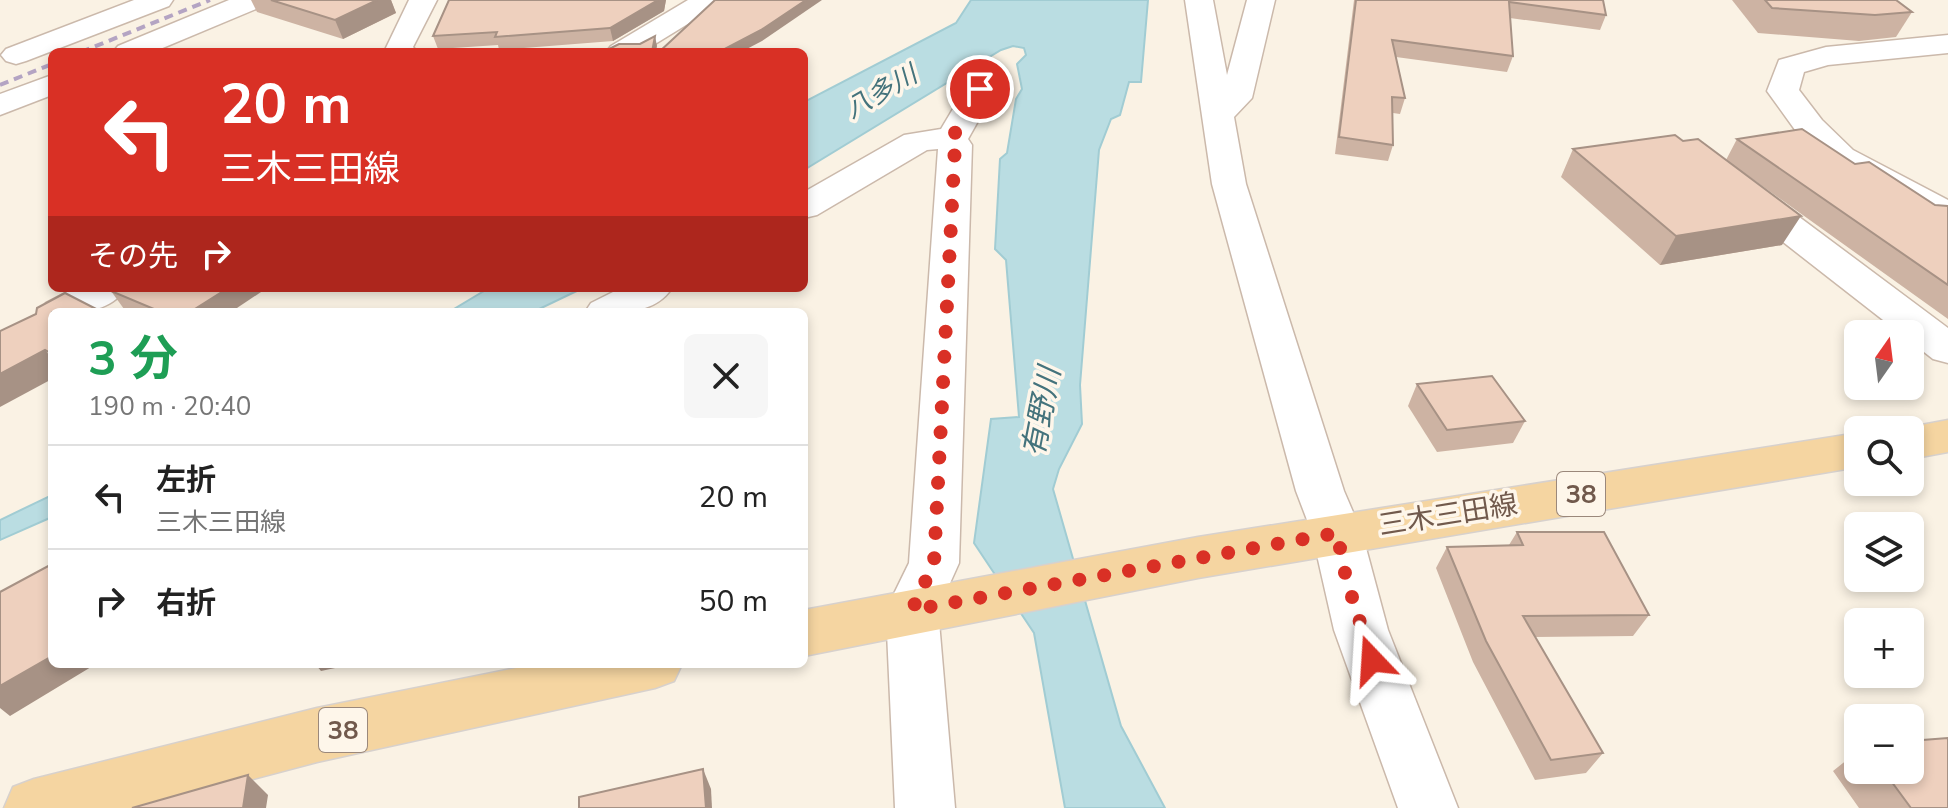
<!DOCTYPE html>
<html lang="ja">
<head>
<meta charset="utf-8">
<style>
  body { margin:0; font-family:"Nunito Sans","Noto Sans JP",sans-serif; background:#f6f6f6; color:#222; height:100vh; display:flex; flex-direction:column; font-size:30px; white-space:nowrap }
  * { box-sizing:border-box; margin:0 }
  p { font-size:26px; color:#767676 }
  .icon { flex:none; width:44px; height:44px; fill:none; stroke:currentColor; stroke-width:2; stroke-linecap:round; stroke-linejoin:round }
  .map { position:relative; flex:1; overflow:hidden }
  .side { position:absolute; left:48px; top:308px; width:760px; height:360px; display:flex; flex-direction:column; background:#fff; border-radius:12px; box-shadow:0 4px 12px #0003 }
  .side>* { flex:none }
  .banner { position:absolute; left:48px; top:48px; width:760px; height:244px; border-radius:12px; box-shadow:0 4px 12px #0003; background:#d93025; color:#fff; overflow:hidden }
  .needle { width:52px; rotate:14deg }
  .fabs { position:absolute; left:1844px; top:320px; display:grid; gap:16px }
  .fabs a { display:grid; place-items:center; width:80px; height:80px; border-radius:12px; background:#fff; box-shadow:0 4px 12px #0003; font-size:40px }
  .pin { position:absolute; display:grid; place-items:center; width:68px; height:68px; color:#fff; margin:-34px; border:4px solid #fff; border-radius:50%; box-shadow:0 2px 8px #0007 }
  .me { position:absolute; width:88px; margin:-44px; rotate:340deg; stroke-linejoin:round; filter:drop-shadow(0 0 6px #0008) }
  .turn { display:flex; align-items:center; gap:28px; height:168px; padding:0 40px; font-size:36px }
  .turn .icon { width:104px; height:104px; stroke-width:2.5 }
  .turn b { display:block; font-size:56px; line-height:68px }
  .then { display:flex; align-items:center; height:76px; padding:0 40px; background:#0003; gap:16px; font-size:30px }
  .round { display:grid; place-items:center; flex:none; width:84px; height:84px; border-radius:12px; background:#f6f6f6 }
  .summary { display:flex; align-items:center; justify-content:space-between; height:136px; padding:0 40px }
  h1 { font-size:48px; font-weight:700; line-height:60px; color:#1e9e55 }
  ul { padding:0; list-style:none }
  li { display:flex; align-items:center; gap:24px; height:104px; padding:0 40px; border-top:2px solid #e0e0e0 }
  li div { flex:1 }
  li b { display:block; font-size:30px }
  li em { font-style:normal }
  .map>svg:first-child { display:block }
  .water { fill:#badde2; stroke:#a1ccd3; stroke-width:2 }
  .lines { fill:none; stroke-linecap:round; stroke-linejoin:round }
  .street-casing { stroke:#cbb9ab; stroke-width:3 }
  .primary-casing { stroke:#d7d1cd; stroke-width:3 }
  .street { fill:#fff; fill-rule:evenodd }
  .primary { fill:#f5d5a1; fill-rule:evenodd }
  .rail { stroke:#b4a4c3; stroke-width:4; stroke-dasharray:9 6; stroke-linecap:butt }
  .wall { fill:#cdb3a3 }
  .shaded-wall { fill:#a79285 }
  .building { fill:#eed0be; stroke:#a79285; stroke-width:2 }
  .route { stroke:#d93025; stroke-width:14; stroke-dasharray:0 25.2 }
  .labels { text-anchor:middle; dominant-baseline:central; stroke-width:7; stroke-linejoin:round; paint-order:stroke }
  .far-water-label { font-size:26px; font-style:italic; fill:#44737c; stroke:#fef6ea }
  .shield { fill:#fef6ea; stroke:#9b887b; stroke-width:2 }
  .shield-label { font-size:26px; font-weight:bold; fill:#71594c }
  .street-label { font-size:28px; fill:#71594c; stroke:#fef6ea }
  .water-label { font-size:30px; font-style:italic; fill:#44737c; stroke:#fef6ea }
</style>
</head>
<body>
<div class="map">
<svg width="1948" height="808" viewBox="0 0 1948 808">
  <rect width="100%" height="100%" fill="#faf2e4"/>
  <g class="water">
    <path d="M971,0H1148L1141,82H1129L1120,115L1111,119L1099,150L1080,385L1082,424L1059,469L1053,489L1121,726L1165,808H1065L1034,633L974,543L991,419L1019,417L1006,260L995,249L1000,159L1007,153L1016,99L1022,89L1017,64L1026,55L1024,48L1013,46L1001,50L804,170V102L956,23Z"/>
    <path d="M489,288H583L533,312H449Z"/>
    <path d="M52,495V517L0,540V520Z"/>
  </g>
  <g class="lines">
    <defs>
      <g id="street">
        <path d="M134,0H173L169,6L26,61L16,64L6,61L1,55L6,49Z"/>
        <path d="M229,0H267L263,6L153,52H113L118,46Z"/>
        <path d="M409,0H437L413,47L417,52H384Z"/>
        <path d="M688,0H721L717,6L642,52H606L611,46Z"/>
        <path d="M1185,0H1213L1227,75L1247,0H1275L1252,98L1234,117L1246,184L1344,491L1362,533L1388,630L1458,808H1398L1334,630L1312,533L1296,491L1212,184Z"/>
        <path d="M1948,35V53L1828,65L1804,72L1799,90L1822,120L1853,150L1948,200V225L1935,222L1829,164L1798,134L1767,91L1779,60L1826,47Z"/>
        <path d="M52,75V95L0,115V94Z"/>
        <path d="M980,80L991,82L996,89L968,139L972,145L959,563L938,610L955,808H895L886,610L909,563L938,149L927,150L817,215L804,218V192L904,135L941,129L969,82Z"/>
        <path d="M1746,184L1759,187L1948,328V363L1933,359L1910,341V334H1901L1733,203L1728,195L1733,187Z"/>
        <path d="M75,288H126C109,314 79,312 52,312V323L46,321L40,312L46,303Z"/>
        <path d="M621,288H672C653,317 615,312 585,312L591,303Z"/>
      </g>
      <g id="primary">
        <path d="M1948,420V452L1910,459V430H1895Z"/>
        <path d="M1858,433V467L1198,578L804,656V610L1198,537Z"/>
        <path d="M536,664H682L674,681L655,688L317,762L144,808H4L13,787L34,779L317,708Z"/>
      </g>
    </defs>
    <use href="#street" class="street-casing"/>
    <use href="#primary" class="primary-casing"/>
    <use href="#street" class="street"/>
    <use href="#primary" class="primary"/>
    <g class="rail">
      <path d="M81,52L210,0"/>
      <path d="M0,85L52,64"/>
    </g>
  </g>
  <g class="wall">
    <path d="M251,0H391L396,13L343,39L257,12Z"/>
    <path d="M449,0H666L664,11L613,41L499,50L498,45L438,49L433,36Z"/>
    <path d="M1354,0H1603L1606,15L1600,30L1510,18L1513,56L1507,72L1396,57L1405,98L1400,114L1393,113V145L1388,161L1335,154Z"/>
    <path d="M1732,0H1896L1912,12L1896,37L1859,41L1758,33Z"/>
    <path d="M1737,139L1855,164L1935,205L1948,206V319L1733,165L1782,245L1660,265L1561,177L1573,149L1683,141L1726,160Z"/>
    <path d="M111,291L231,312H131L124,309Z"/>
    <path d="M1417,384L1525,421L1513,443L1437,452L1408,406Z"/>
    <path d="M1517,532L1649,615L1633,636L1535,637L1603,753L1586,773L1535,780L1473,662L1436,568L1447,547L1509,545Z"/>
    <path d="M1858,751V770H1910L1948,808H1859L1833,771Z"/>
  </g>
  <g class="shaded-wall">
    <path d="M377,0H391L396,13L343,39L335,20Z"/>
    <path d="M658,0H666L664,11L613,41L610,28Z"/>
    <path d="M806,0H822L762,41L741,52H719Z"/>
    <path d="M655,36L657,46L656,52H652Z"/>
    <path d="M1801,216L1782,245L1660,265L1676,236Z"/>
    <path d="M228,288H267L231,312H190Z"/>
    <path d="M45,350L52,358V379L0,407V374Z"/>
    <path d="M52,656V664H96L10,716L0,708V686Z"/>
    <path d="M315,664H354L321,671Z"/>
    <path d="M703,769L711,789L712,808H706Z"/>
    <path d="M248,775L268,795L266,808H243Z"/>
  </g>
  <g class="building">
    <path d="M271,0H377L335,20Z"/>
    <path d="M449,0H658L610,28L495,37L497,32L433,36Z"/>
    <path d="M715,0H806L761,30L719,52H659Z"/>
    <path d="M1356,0H1603L1606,15L1509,2L1513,56L1392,40L1405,98L1392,97L1393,145L1339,137Z"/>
    <path d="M1765,0H1896L1912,12L1875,15L1772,8Z"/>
    <path d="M655,36L652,52H603L619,44H640Z"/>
    <path d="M1802,129L1855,164L1869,162L1935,205L1948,206V285L1737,139Z"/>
    <path d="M1675,135L1683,141L1698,139L1801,216L1676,236L1573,149Z"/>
    <path d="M115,288H228L190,312H161L111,291Z"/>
    <path d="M65,293L102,312H52V354L45,350L0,374V331L36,314L37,308Z"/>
    <path d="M1492,376L1525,421L1447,430L1417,384Z"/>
    <path d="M1517,532H1604L1649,615L1523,616L1603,753L1551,760L1486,641L1447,547L1523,545Z"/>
    <path d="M52,564V656L0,686V592Z"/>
    <path d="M1948,738V808H1911L1883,770H1910V741Z"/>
    <path d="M703,769L706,808H579V797Z"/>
    <path d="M248,775L243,808H132Z"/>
  </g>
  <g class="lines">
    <path class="route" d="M980,89L951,140L955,145L934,563L912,610L1337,533L1346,578L1372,660"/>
  </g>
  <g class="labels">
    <g class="far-water-label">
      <text transform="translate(881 92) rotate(-30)">八多川</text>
    </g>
    <g class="shield">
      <rect x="1557" y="472" width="48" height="44" rx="6"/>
      <rect x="319" y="708" width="48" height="44" rx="6"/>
    </g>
    <g class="shield-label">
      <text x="1581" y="494">38</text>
      <text x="343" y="730">38</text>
    </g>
    <g class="street-label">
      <text transform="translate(1448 515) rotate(-9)">三木三田線</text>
    </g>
    <g class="water-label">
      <text transform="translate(1042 412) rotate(-79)">有野川</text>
    </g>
  </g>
</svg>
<div class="fabs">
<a><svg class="needle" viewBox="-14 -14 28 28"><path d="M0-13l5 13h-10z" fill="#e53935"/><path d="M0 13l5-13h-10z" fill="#767676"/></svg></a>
<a><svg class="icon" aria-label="search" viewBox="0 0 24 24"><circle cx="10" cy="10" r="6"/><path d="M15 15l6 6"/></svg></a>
<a><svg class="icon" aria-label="layers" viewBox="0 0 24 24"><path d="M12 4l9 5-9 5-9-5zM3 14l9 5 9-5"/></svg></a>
<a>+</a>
<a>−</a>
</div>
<div class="pin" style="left:980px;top:89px;background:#d93025"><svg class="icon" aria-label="arrive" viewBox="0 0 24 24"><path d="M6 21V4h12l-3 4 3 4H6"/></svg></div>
<svg class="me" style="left:1372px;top:660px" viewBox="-20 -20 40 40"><path d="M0-17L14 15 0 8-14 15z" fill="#d93025" stroke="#fff" stroke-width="4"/></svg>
<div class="banner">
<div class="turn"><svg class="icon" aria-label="left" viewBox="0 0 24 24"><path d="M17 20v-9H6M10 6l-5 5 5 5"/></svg><div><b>20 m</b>三木三田線</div></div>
<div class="then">その先<svg class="icon" aria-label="right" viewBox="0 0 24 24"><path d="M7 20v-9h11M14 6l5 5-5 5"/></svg></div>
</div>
<section class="side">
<div class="summary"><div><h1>3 分</h1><p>190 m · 20:40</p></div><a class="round"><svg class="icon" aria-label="close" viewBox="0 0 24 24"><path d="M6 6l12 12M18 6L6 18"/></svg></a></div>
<ul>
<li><svg class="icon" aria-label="left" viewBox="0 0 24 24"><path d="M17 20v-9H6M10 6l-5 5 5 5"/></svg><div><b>左折</b><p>三木三田線</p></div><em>20 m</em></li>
<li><svg class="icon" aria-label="right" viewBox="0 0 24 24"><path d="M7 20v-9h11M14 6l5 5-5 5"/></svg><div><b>右折</b></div><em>50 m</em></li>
</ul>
</section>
</div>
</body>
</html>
